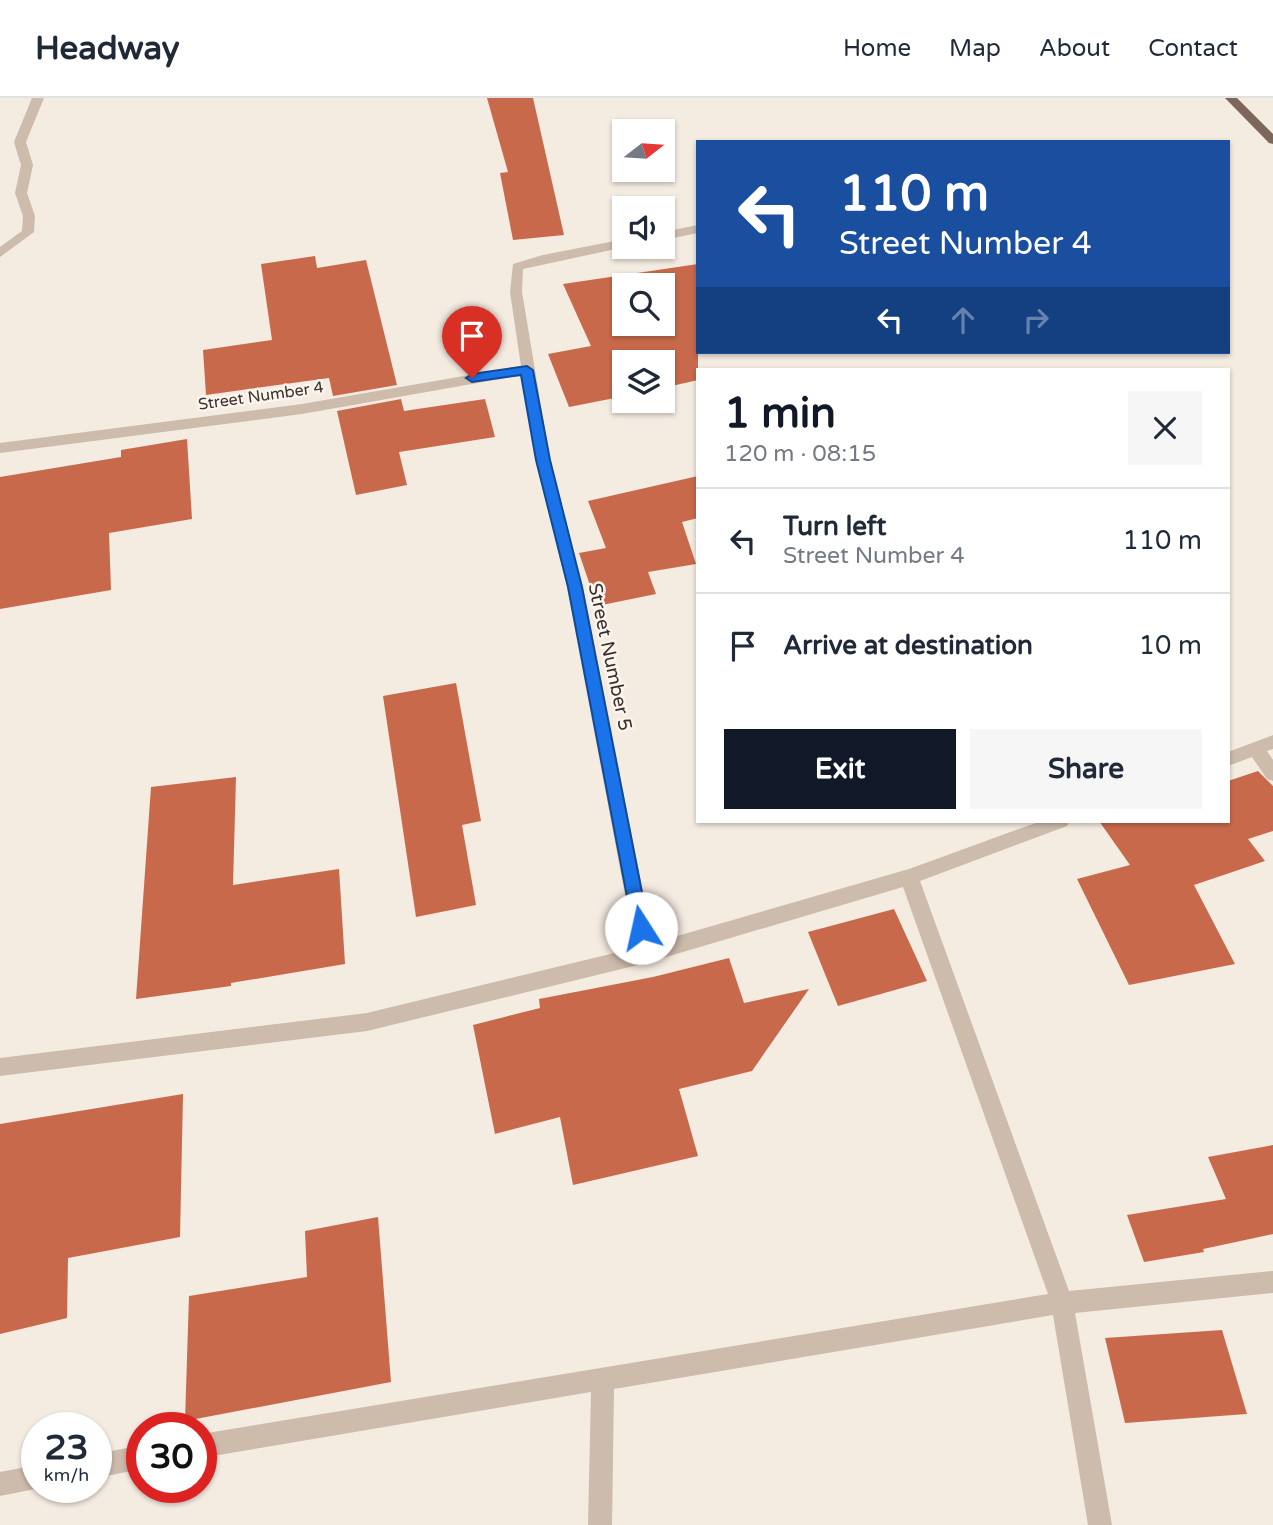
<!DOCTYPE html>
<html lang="en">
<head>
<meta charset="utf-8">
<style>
  body { margin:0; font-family:"Varela Round",sans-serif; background:#f6f6f7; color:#1f2937; height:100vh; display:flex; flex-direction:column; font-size:26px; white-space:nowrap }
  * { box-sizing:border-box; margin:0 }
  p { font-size:23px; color:#747a83 }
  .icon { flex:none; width:38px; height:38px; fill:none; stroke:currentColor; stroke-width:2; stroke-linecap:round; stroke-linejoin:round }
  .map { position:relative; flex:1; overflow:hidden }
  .sheet { position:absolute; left:696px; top:270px; width:534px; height:455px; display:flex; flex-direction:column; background:#fff; border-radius:0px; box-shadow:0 2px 5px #0004 }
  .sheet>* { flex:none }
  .top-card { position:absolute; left:696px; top:42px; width:534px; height:214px; border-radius:0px; box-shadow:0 2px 5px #0004; background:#1a4fa0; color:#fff; overflow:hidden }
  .needle { width:46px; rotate:73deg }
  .buttons { position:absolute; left:612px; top:21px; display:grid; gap:14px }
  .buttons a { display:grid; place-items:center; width:63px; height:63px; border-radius:0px; background:#fff; box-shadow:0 2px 5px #0004; font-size:35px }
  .speed { position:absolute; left:21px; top:1314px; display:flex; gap:14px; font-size:35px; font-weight:700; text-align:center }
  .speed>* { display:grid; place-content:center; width:91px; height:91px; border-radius:50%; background:#fff; box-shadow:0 2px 5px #0004; line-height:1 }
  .speed small { font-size:18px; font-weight:400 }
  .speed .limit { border:10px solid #d22; background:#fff; color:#111 }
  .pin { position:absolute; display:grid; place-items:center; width:60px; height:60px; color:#fff; margin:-72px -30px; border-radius:50% 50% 50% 0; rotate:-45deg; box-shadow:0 0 7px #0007 }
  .pin .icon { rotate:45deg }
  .me { position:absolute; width:77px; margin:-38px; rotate:350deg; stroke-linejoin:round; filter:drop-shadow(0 0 5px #0008) }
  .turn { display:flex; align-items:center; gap:24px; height:147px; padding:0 28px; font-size:32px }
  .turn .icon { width:91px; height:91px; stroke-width:2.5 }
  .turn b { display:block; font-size:49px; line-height:60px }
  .lanes { display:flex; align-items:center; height:66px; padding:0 28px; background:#0003; justify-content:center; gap:35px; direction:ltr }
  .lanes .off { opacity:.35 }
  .round { display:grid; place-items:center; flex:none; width:74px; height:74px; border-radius:0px; background:#f6f6f7 }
  .headline { display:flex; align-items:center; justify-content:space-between; height:119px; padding:0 28px }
  h1 { font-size:42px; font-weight:700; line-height:52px; color:#111827 }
  .button { display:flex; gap:14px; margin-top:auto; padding:14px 28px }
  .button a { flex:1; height:80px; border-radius:0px; background:#111827; color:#fff; font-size:28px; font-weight:700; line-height:80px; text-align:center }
  .button a+a { background:#f6f6f7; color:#1f2937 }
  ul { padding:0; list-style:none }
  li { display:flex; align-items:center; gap:21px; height:105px; padding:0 28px; border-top:2px solid #e0e1e3 }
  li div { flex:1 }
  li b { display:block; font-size:26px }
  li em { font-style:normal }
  header { display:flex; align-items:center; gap:42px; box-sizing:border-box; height:98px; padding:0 35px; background:#fff; border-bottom:2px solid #e0e1e3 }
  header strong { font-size:33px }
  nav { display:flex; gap:38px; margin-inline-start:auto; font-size:24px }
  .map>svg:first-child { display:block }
  .building { fill:#c8694b; fill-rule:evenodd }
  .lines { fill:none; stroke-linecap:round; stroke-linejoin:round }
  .street { fill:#cdbbac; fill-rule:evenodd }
  .primary { fill:#7d675c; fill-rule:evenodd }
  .route { fill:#1a73e8; stroke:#114b97; stroke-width:2 }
  .labels { text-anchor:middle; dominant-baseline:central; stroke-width:5; stroke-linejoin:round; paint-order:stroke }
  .far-street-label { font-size:16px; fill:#3b302b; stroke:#fbf5ee }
  .street-label { font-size:19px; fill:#3b302b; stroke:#fbf5ee }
</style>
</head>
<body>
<header>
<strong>Headway</strong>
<nav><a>Home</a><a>Map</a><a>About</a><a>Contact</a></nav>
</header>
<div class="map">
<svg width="1273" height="1427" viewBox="0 0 1273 1427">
  <rect width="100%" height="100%" fill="#f4ebe1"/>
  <g class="building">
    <path d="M487,0H533L564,137L513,142L500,75L508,74Z"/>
    <path d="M315,158L317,170L366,162L397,287L333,298L329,280L206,297L203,252L272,242L261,166Z"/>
    <path d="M698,166V282L663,290V264H625V298L569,309L548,256L591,248L563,186ZM625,187H663V226H625Z"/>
    <path d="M401,301L404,313L485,301L495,339L399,354L407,387L356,397L337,313Z"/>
    <path d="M187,341L192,421L109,435L111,492L0,511V379L121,359V352Z"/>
    <path d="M698,378V420L682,424L696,466L648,474L656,496L597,508L579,455L606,450L588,403Z"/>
    <path d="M456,585L481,723L462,727L476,807L416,819L383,598Z"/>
    <path d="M1258,673L1273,688V733L1248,741L1265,763L1194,787L1235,866L1129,887L1077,781L1130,767L1099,723H1228V683Z"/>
    <path d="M236,679L233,787L339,771L345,866L231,885V888L136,901L151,689Z"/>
    <path d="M894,811L927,883L838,908L808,834Z"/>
    <path d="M729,860L744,905L809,891L752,973L679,991L698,1058L573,1087L560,1019L495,1036L473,927L540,910L539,901L653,879Z"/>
    <path d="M183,996L180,1139L68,1160L67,1220L0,1236V1026Z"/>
    <path d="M1273,1047V1136L1203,1151L1204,1154L1144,1164L1127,1117L1226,1101L1208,1059Z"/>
    <path d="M378,1119L391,1284L185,1323L189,1198L307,1179L305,1133Z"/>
    <path d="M1222,1232L1247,1316L1125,1325L1105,1240Z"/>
  </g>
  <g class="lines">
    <g class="street">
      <path d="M32,0H44L26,44L33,67L27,95L35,118L34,134L0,159V149L22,133L23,118L15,95L21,67L14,44Z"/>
      <path d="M698,127V135L663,142V134Z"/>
      <path d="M625,141V149L523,171L522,194L550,362L583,489L653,845L909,771L1041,723H1070L1067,728L920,783L1069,1193L1273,1173V1195L1075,1215L1112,1427H1088L1053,1217L614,1291L612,1427H588L591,1294L201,1360V1336L1048,1196L903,789L646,865L367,933L0,978V960L367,915L635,850L567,489L536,362L523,277L302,316L0,355V345L302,306L521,268L510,194L513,166L543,157Z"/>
      <path d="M1273,637V651L1267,653L1273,662V683L1267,681L1252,659L1228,668V654Z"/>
      <path d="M142,1347V1371L96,1380V1356Z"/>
      <path d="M37,1367V1390H40L0,1398V1374Z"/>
    </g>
    <path class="primary" d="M1225,0H1237L1273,36V46L1269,45Z"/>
  </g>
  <path class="route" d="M527,268L533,272L550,362L582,489L649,830L647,836L641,838L635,836L633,830L568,489L536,362L521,277L472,284L466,280L472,276Z"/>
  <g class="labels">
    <g class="far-street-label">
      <text transform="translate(261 298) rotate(-8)">Street Number 4</text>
    </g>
    <g class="street-label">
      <text transform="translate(610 559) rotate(78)">Street Number 5</text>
    </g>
  </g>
</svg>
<div class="buttons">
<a><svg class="needle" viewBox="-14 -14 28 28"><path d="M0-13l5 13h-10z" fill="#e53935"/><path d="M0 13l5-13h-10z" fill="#747a83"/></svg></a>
<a><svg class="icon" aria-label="sound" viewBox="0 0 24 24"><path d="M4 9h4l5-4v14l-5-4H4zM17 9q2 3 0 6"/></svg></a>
<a><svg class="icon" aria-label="search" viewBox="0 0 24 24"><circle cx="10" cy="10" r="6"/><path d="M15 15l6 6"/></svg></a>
<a><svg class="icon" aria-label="layers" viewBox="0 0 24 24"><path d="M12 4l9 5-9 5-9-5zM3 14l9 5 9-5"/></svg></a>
</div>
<div class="speed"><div>23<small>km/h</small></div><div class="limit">30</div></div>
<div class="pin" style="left:472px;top:280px;background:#d93025"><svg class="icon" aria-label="arrive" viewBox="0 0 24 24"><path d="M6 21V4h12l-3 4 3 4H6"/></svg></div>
<svg class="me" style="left:641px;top:830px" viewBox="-20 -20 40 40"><circle r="19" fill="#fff"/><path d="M0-13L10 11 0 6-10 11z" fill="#1a73e8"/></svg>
<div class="top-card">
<div class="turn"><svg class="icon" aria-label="left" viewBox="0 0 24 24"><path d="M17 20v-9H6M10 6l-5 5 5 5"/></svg><div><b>110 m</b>Street Number 4</div></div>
<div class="lanes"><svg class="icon" aria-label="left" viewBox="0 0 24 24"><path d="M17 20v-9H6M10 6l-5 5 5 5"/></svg><svg class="icon off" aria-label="ahead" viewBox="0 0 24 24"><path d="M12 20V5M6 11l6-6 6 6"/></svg><svg class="icon off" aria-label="right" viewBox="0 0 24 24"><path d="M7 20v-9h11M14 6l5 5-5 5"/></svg></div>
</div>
<section class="sheet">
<div class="headline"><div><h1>1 min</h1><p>120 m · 08:15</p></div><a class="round"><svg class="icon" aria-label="close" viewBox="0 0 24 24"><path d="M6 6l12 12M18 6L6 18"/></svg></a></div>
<ul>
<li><svg class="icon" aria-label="left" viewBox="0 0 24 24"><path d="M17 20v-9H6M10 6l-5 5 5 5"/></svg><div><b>Turn left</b><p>Street Number 4</p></div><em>110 m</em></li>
<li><svg class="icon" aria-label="arrive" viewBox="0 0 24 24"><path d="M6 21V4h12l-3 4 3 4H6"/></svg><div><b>Arrive at destination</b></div><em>10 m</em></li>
</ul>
<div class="button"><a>Exit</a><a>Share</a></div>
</section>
</div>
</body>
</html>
